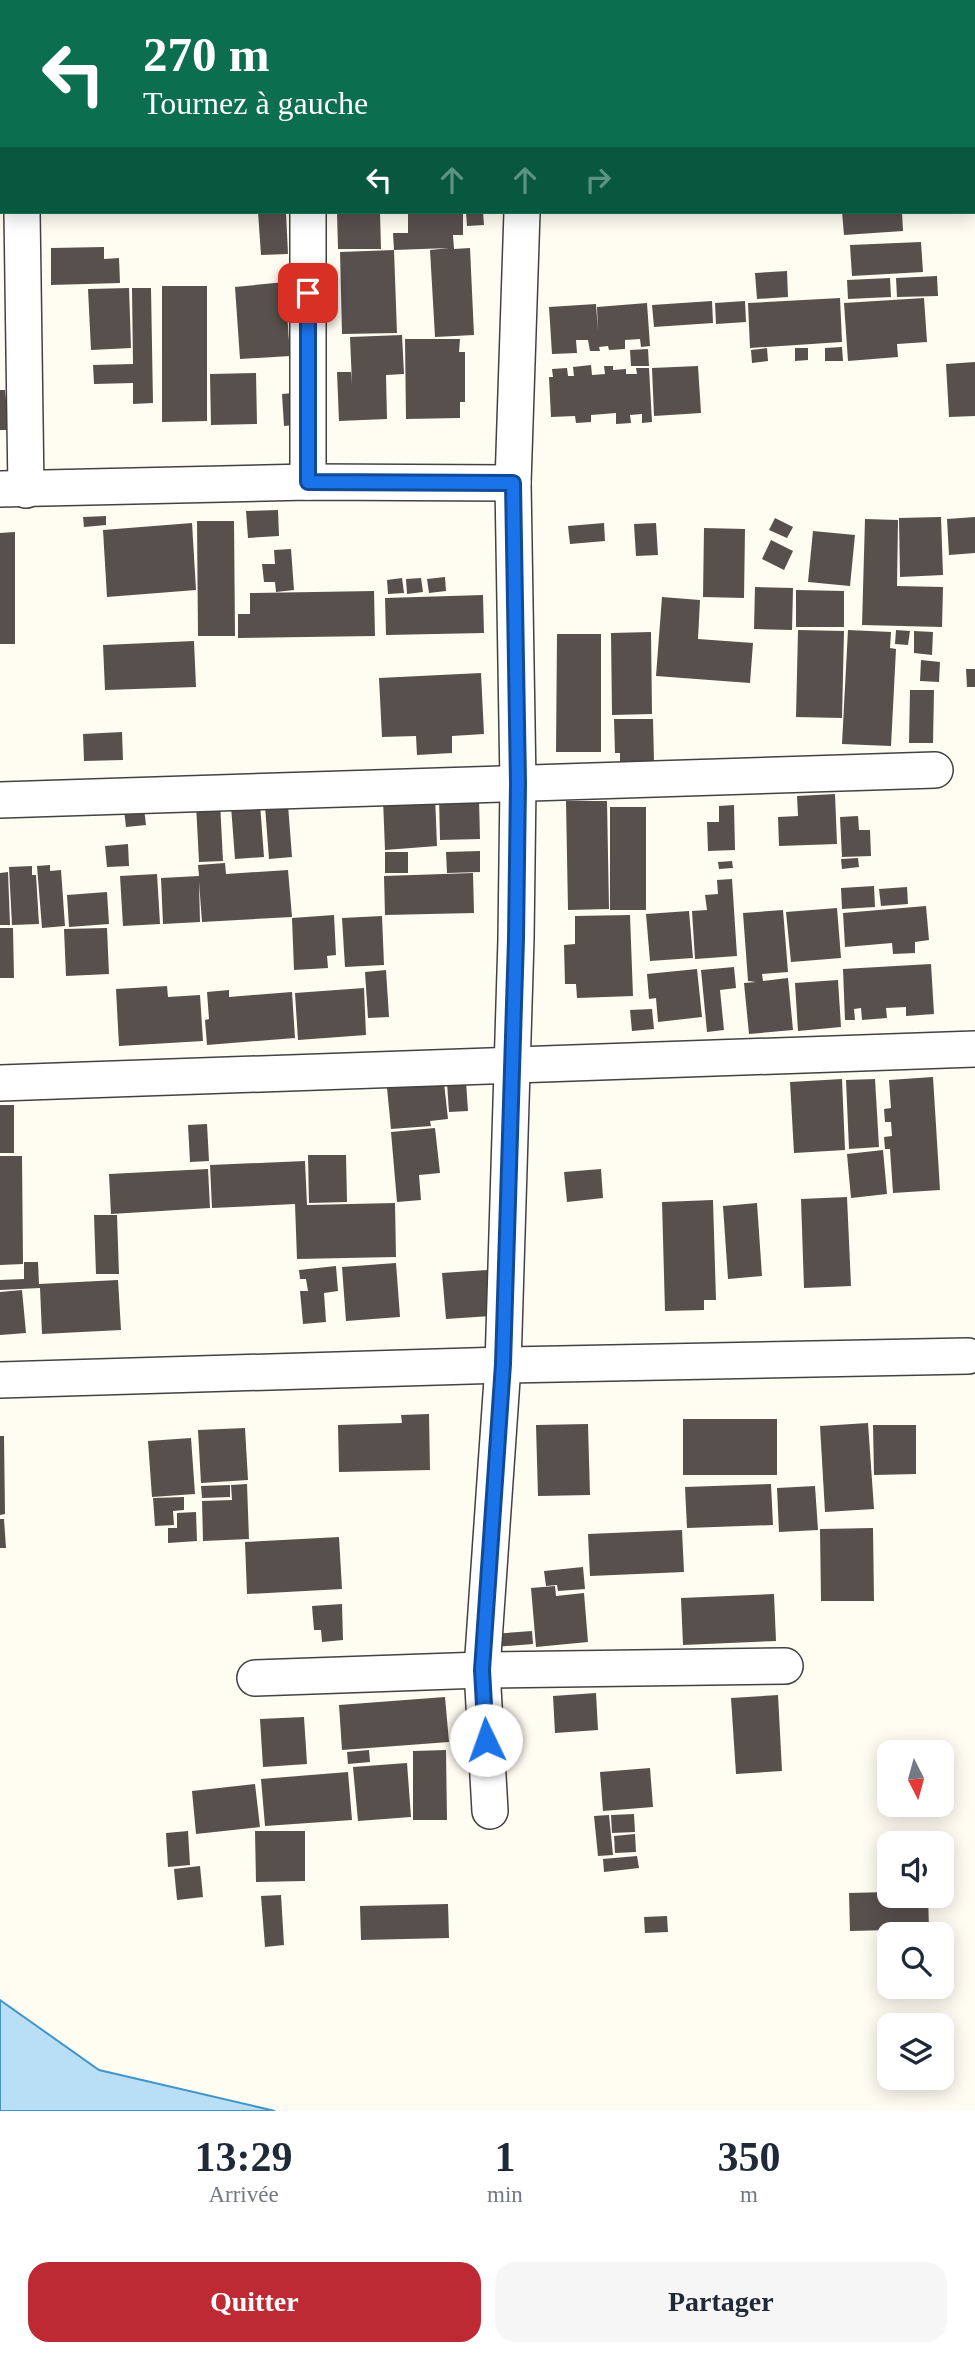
<!DOCTYPE html>
<html lang="fr">
<head>
<meta charset="utf-8">
<style>
  body { margin:0; font-family:"Times New Roman",serif; background:#f6f6f7; color:#1f2937; height:100vh; display:flex; flex-direction:column; font-size:26px; white-space:nowrap }
  * { box-sizing:border-box; margin:0 }
  p { font-size:23px; color:#747a83 }
  .icon { flex:none; width:38px; height:38px; fill:none; stroke:currentColor; stroke-width:2; stroke-linecap:round; stroke-linejoin:round }
  .map { position:relative; height:2111px; overflow:hidden }
  .drawer { display:flex; flex-direction:column; background:#fff; flex:1 }
  .drawer>* { flex:none }
  .banner { position:absolute; left:0px; top:0px; width:976px; height:214px; box-shadow:0 4px 18px #0003; background:#0b6e4f; color:#fff; overflow:hidden }
  .needle { width:46px; rotate:174deg }
  .controls { position:absolute; left:877px; top:1740px; display:grid; gap:14px }
  .controls a { display:grid; place-items:center; width:77px; height:77px; border-radius:14px; background:#fff; box-shadow:0 4px 18px #0003; font-size:35px }
  .pin { position:absolute; display:grid; place-items:center; width:60px; height:60px; color:#fff; margin:-30px; border-radius:14px; box-shadow:0 4px 10px #0006 }
  .me { position:absolute; width:77px; margin:-38px; rotate:357deg; stroke-linejoin:round; filter:drop-shadow(0 0 5px #0008) }
  .turn { display:flex; align-items:center; gap:24px; height:147px; padding:0 28px; font-size:32px }
  .turn .icon { width:91px; height:91px; stroke-width:2.5 }
  .turn b { display:block; font-size:49px; line-height:60px }
  .lanes { display:flex; align-items:center; height:66px; padding:0 28px; background:#0003; justify-content:center; gap:35px; direction:ltr }
  .lanes .off { opacity:.35 }
  .eta { display:flex; justify-content:space-evenly; align-items:center; height:119px; text-align:center }
  .eta b { font-size:42px; font-weight:800; line-height:49px }
  .cta { display:flex; gap:14px; margin-top:auto; padding:14px 28px }
  .cta a { flex:1; height:80px; border-radius:21px; background:#bd2a33; color:#fff; font-size:28px; font-weight:800; line-height:80px; text-align:center }
  .cta a+a { background:#f6f6f7; color:#1f2937 }
  .map>svg:first-child { display:block }
  .water { fill:#b8dff5; stroke:#4195ca; stroke-width:2 }
  .building { fill:#58504c }
  .lines { fill:none; stroke-linecap:round; stroke-linejoin:round }
  .minor-casing { stroke:#424242; stroke-width:38 }
  .minor { stroke:#fff; stroke-width:35 }
  .route-casing { stroke:#114b97; stroke-width:18 }
  .route { stroke:#1a73e8; stroke-width:12 }
</style>
</head>
<body>
<div class="map">
<svg width="975" height="2111" viewBox="0 0 975 2111">
  <rect width="100%" height="100%" fill="#fffcf2"/>
  <path class="water" d="M0,2000L99,2070L275,2111H0Z"/>
  <g class="building">
    <path d="M258,212H286L288,254L261,255Z"/>
    <path d="M337,212H380L381,249H338Z"/>
    <path d="M408,212H463V235H453L454,249L470,248L474,335L435,337L430,250L449,248L394,250L393,233H408Z"/>
    <path d="M466,212H483L484,225L467,226Z"/>
    <path d="M842,212H902L903,231L844,235Z"/>
    <path d="M921,242L923,272L852,276L850,245Z"/>
    <path d="M104,247V259L119,258L120,283L51,285V248Z"/>
    <path d="M394,250L397,333L342,334L340,252Z"/>
    <path d="M787,271L788,297L757,299L755,273Z"/>
    <path d="M937,276L938,296L897,297L896,278Z"/>
    <path d="M890,278L891,297L848,299L847,280Z"/>
    <path d="M285,282L290,356L240,359L235,287Z"/>
    <path d="M162,286H207V421L162,422Z"/>
    <path d="M129,288L131,348L91,350L88,289Z"/>
    <path d="M132,288H151L153,403L133,404V383L94,384L93,365L133,364Z"/>
    <path d="M840,298L842,342L750,348L748,303Z"/>
    <path d="M924,298L927,342L897,344L898,357L848,361L844,303Z"/>
    <path d="M712,301L713,323L654,327L652,305Z"/>
    <path d="M745,301L746,322L716,324L715,303Z"/>
    <path d="M647,303L650,346L641,347L640,339L625,340V349L609,350L608,346L599,347L600,351H590L588,340H576L577,353L552,354L549,307L596,304L598,331L597,307Z"/>
    <path d="M402,335L404,374L386,375L387,419L339,421L337,372H351L352,384L350,337Z"/>
    <path d="M405,339H460L459,352H465V402H460V418L406,419Z"/>
    <path d="M842,347L843,361H825V348Z"/>
    <path d="M767,348L768,361L752,363L751,350Z"/>
    <path d="M795,348H808V360L795,361Z"/>
    <path d="M648,349L649,366H631L630,350Z"/>
    <path d="M975,362V416L949,417L946,364Z"/>
    <path d="M591,365L592,375L605,374L604,366H613V370L626,369V374H637L636,368H649L652,422L642,423V414L630,415L631,423L616,424V413L591,415V422L576,423L575,416L551,417L549,377H553L552,369L567,368L568,376H574L573,367Z"/>
    <path d="M698,366L701,413L654,416L652,368Z"/>
    <path d="M256,373L257,424L211,425L210,374Z"/>
    <path d="M0,390H5L9,430H0Z"/>
    <path d="M293,393L295,425L284,426L282,394Z"/>
    <path d="M278,510L279,536L248,538L246,511Z"/>
    <path d="M106,516V525L84,527L83,517Z"/>
    <path d="M941,517L943,575L900,577L899,518Z"/>
    <path d="M975,517V553L949,555L947,519Z"/>
    <path d="M775,518L793,527L787,538L769,530Z"/>
    <path d="M865,519L898,520L897,586L943,587L942,627L862,625Z"/>
    <path d="M197,521H234L235,636H198Z"/>
    <path d="M192,523L196,590L107,597L103,530Z"/>
    <path d="M604,523L605,541L570,544L568,526Z"/>
    <path d="M656,523L658,555L636,556L634,524Z"/>
    <path d="M704,528L745,529L744,598L703,597Z"/>
    <path d="M813,531L855,535L850,586L808,582Z"/>
    <path d="M15,532V644H0V533Z"/>
    <path d="M771,540L793,551L784,570L762,559Z"/>
    <path d="M291,549L294,590L276,592L275,582H264L262,564H275L274,550Z"/>
    <path d="M445,577L446,591L429,593L427,579Z"/>
    <path d="M402,578L404,593L388,594L387,580Z"/>
    <path d="M421,578L423,592L407,594L406,579Z"/>
    <path d="M755,587L793,588L792,630L754,629Z"/>
    <path d="M796,590L844,591V627H796Z"/>
    <path d="M374,591L375,636L238,638V614H250V593Z"/>
    <path d="M483,595L484,633L386,635L385,598Z"/>
    <path d="M662,597L700,600L698,639L753,643L750,683L656,676Z"/>
    <path d="M798,630L844,631L842,718L796,717Z"/>
    <path d="M848,630L891,632L890,648L896,649L891,746L842,744Z"/>
    <path d="M896,630L910,631L908,645L895,644Z"/>
    <path d="M914,631L933,632L932,655L914,653Z"/>
    <path d="M651,632L652,714L612,715L611,633Z"/>
    <path d="M557,634H601V752H556Z"/>
    <path d="M194,641L196,687L105,690L103,645Z"/>
    <path d="M921,660L940,662L939,682L920,681Z"/>
    <path d="M966,669H975V687H967Z"/>
    <path d="M481,673L484,734L452,736V753L417,755L416,736L382,737L379,678Z"/>
    <path d="M910,690H934L933,743H909Z"/>
    <path d="M614,719H653L654,762L620,763V753H615Z"/>
    <path d="M122,732L123,760L84,761L83,734Z"/>
    <path d="M835,794L837,844L779,846L778,817L798,816L797,796Z"/>
    <path d="M435,795L437,846L385,850L383,799Z"/>
    <path d="M439,797L479,799L480,839L440,840Z"/>
    <path d="M566,801H607L609,909L568,910Z"/>
    <path d="M220,802L223,861L199,862L196,804Z"/>
    <path d="M260,804L264,857L235,859L231,806Z"/>
    <path d="M288,805L292,857L269,859L265,806Z"/>
    <path d="M734,805L735,850L708,851L707,822H719V806Z"/>
    <rect x="610" y="807" width="36" height="103"/>
    <path d="M144,808L146,825L126,827L124,810Z"/>
    <path d="M858,816L859,830H870L871,856L842,857L840,817Z"/>
    <path d="M128,844L129,866L107,867L105,846Z"/>
    <path d="M480,851V872L447,873L446,852Z"/>
    <rect x="385" y="852" width="23" height="21"/>
    <path d="M858,858L859,867L842,869L841,859Z"/>
    <path d="M732,861L733,868L719,869L718,862Z"/>
    <path d="M225,863L226,874L288,870L292,917L202,922L199,882L200,922L163,924L161,878L199,876L198,865Z"/>
    <path d="M50,865V871L61,870L65,926L42,928L37,866Z"/>
    <path d="M32,866V875H36L39,924L12,925L9,867Z"/>
    <path d="M8,872L10,925H0V873Z"/>
    <path d="M473,873L474,913L385,915L384,876Z"/>
    <path d="M157,874L160,924L123,926L120,876Z"/>
    <path d="M732,879L737,956L695,959L692,911L707,910L705,895L718,894L717,880Z"/>
    <path d="M874,886L875,907L842,909L841,888Z"/>
    <path d="M907,887L908,904L881,906L879,889Z"/>
    <path d="M107,892L109,924L69,927L67,895Z"/>
    <path d="M926,906L929,940L915,942V953L893,954L892,943L845,947L843,913Z"/>
    <path d="M837,908L841,958L791,962L786,912Z"/>
    <path d="M783,910L788,972L762,974L763,981L788,978L793,1030L749,1034L744,983L756,982L748,981L743,913Z"/>
    <path d="M689,911L693,958L650,961L646,914Z"/>
    <path d="M334,915L336,955L327,956L328,968L294,970L292,918Z"/>
    <path d="M630,915L633,996L577,998L576,984H565L564,945L575,944V916Z"/>
    <path d="M382,916L384,965L345,967L342,918Z"/>
    <path d="M0,928H13L14,978H0Z"/>
    <path d="M107,928L109,974L66,976L64,929Z"/>
    <path d="M931,964L934,1014L906,1016V1007L886,1008L887,1018L862,1020L861,1008L854,1009L855,1020H845L843,969Z"/>
    <path d="M734,967L736,988L720,990L724,1030L707,1032L701,970Z"/>
    <path d="M697,969L702,1017L658,1022L656,998L649,999L647,974Z"/>
    <path d="M386,970L389,1017L368,1018L365,972Z"/>
    <path d="M838,980L841,1027L798,1031L795,983Z"/>
    <path d="M167,986L168,997L200,995L203,1041L119,1046L116,989Z"/>
    <path d="M364,988L366,1035L298,1040L295,993Z"/>
    <path d="M229,990V997L292,992L295,1038L207,1045L205,1020L209,1019L207,992Z"/>
    <path d="M652,1009L654,1029L632,1031L630,1010Z"/>
    <path d="M933,1077L940,1190L893,1193L890,1149H885L884,1137L892,1136L891,1122H885L884,1109L891,1108L889,1080Z"/>
    <path d="M842,1079L845,1150L794,1153L790,1082Z"/>
    <path d="M875,1079L879,1147L849,1149L846,1080Z"/>
    <path d="M466,1081L468,1111L449,1112L447,1083Z"/>
    <path d="M444,1083L448,1119L430,1121L431,1126L391,1129L387,1088Z"/>
    <rect x="0" y="1105" width="14" height="48"/>
    <path d="M207,1124L209,1161L190,1162L188,1125Z"/>
    <path d="M435,1128L440,1173L419,1175L421,1200L397,1202L391,1132Z"/>
    <path d="M883,1150L887,1194L851,1198L847,1154Z"/>
    <path d="M308,1155H346L347,1202L309,1203Z"/>
    <path d="M0,1156H22L23,1264L0,1265Z"/>
    <path d="M305,1161L307,1205L395,1203L396,1257L297,1259L295,1204L212,1208L210,1165Z"/>
    <path d="M208,1169L210,1208L111,1214L109,1174Z"/>
    <path d="M601,1169L603,1198L567,1202L564,1172Z"/>
    <path d="M847,1197L851,1286L804,1288L801,1199Z"/>
    <path d="M713,1200L716,1300H704V1310L665,1311L662,1202Z"/>
    <path d="M757,1203L762,1276L728,1279L723,1206Z"/>
    <path d="M94,1215H117L119,1274H96Z"/>
    <path d="M24,1262H38L39,1284L118,1280L121,1330L42,1334L40,1288L0,1290V1280L24,1279Z"/>
    <path d="M396,1263L400,1317L346,1321L342,1267Z"/>
    <path d="M336,1266L338,1291L324,1293L326,1322L303,1324L300,1291H308L306,1279H300L299,1270Z"/>
    <path d="M487,1270L491,1316L446,1319L442,1273Z"/>
    <path d="M22,1290L26,1333L0,1335V1292Z"/>
    <path d="M429,1414L430,1470L339,1472L338,1425L402,1423L401,1415Z"/>
    <rect x="683" y="1419" width="94" height="56"/>
    <path d="M868,1423L874,1509L825,1512L820,1426Z"/>
    <path d="M588,1424L590,1495L538,1496L536,1425Z"/>
    <path d="M873,1425H916V1474L874,1475Z"/>
    <path d="M245,1428L248,1480L201,1483L198,1430Z"/>
    <path d="M0,1436H4L5,1514L0,1515Z"/>
    <path d="M191,1438L195,1494L152,1497L148,1441Z"/>
    <path d="M247,1484L249,1539L203,1541L202,1501L232,1500L231,1485Z"/>
    <path d="M771,1484L773,1525L687,1528L685,1487Z"/>
    <path d="M230,1485V1497L202,1498L201,1486Z"/>
    <path d="M815,1486L818,1530L779,1532L777,1488Z"/>
    <path d="M184,1497V1510L173,1511L174,1525L155,1526L153,1498Z"/>
    <path d="M196,1512L197,1541L168,1543V1528H177V1513Z"/>
    <path d="M0,1519H4L6,1548H0Z"/>
    <path d="M873,1528L874,1601H821L820,1529Z"/>
    <path d="M682,1530L684,1572L590,1576L588,1534Z"/>
    <path d="M339,1537L342,1589L247,1594L245,1542Z"/>
    <path d="M583,1567L585,1589L558,1591L557,1585L546,1586L544,1571Z"/>
    <path d="M555,1586L556,1596L584,1593L588,1642L536,1647L531,1588Z"/>
    <path d="M774,1594L776,1641L683,1645L681,1598Z"/>
    <path d="M342,1604L343,1640L322,1642L321,1630H314L312,1606Z"/>
    <path d="M532,1631L533,1644L494,1647L492,1634Z"/>
    <path d="M596,1693L598,1730L555,1733L553,1696Z"/>
    <path d="M778,1695L782,1771L736,1774L731,1698Z"/>
    <path d="M445,1697L449,1742L342,1750L339,1705Z"/>
    <path d="M304,1717L307,1764L263,1767L260,1719Z"/>
    <path d="M369,1750L370,1762L348,1764L347,1752Z"/>
    <path d="M446,1750L447,1820H413V1751Z"/>
    <path d="M407,1763L411,1817L358,1821L353,1767Z"/>
    <path d="M650,1768L653,1807L603,1811L600,1772Z"/>
    <path d="M942,1771H947L948,1814L885,1816L884,1772H889V1804H942Z"/>
    <path d="M348,1772L352,1820L265,1826L261,1779Z"/>
    <path d="M255,1784L260,1827L196,1834L192,1791Z"/>
    <path d="M634,1814L635,1832L612,1833L611,1815Z"/>
    <path d="M609,1815L613,1855L598,1856L594,1816Z"/>
    <path d="M188,1831L190,1865L168,1867L166,1833Z"/>
    <path d="M255,1831H305V1881L256,1882Z"/>
    <path d="M635,1834L636,1852L615,1853L614,1836Z"/>
    <path d="M637,1856L639,1868L604,1872L603,1859Z"/>
    <path d="M200,1866L203,1897L177,1900L174,1869Z"/>
    <path d="M889,1892V1895H928L929,1929L850,1931L849,1893Z"/>
    <path d="M281,1895L284,1945L265,1947L261,1896Z"/>
    <path d="M448,1904L449,1938L361,1940L360,1906Z"/>
    <path d="M667,1916L668,1932L645,1933L644,1917Z"/>
  </g>
  <g class="lines">
    <defs>
      <g id="minor">
        <path d="M19,0V2"/>
        <path d="M308,0V2"/>
        <path d="M515,0V2"/>
        <path d="M22,212L26,490"/>
        <path d="M308,212V482"/>
        <path d="M0,489L308,482L513,483"/>
        <path d="M0,800L935,770"/>
        <path d="M0,1083L975,1049"/>
        <path d="M0,1380L503,1365L968,1356"/>
        <path d="M255,1678L482,1670L785,1666"/>
        <path d="M490,1811L482,1670L503,1365L516,939L518,784L513,483L522,212"/>
      </g>
    </defs>
    <use href="#minor" class="minor-casing"/>
    <use href="#minor" class="minor"/>
  </g>
  <g class="lines">
    <defs>
      <path id="route" d="M308,293V482L513,483L518,783L516,939L503,1364L482,1670L486,1740"/>
    </defs>
    <use href="#route" class="route-casing"/>
    <use href="#route" class="route"/>
  </g>
</svg>
<div class="controls">
<a><svg class="needle" viewBox="-14 -14 28 28"><path d="M0-13l5 13h-10z" fill="#e53935"/><path d="M0 13l5-13h-10z" fill="#747a83"/></svg></a>
<a><svg class="icon" aria-label="sound" viewBox="0 0 24 24"><path d="M4 9h4l5-4v14l-5-4H4zM17 9q2 3 0 6"/></svg></a>
<a><svg class="icon" aria-label="search" viewBox="0 0 24 24"><circle cx="10" cy="10" r="6"/><path d="M15 15l6 6"/></svg></a>
<a><svg class="icon" aria-label="layers" viewBox="0 0 24 24"><path d="M12 4l9 5-9 5-9-5zM3 14l9 5 9-5"/></svg></a>
</div>
<div class="pin" style="left:308px;top:293px;background:#d93025"><svg class="icon" aria-label="arrive" viewBox="0 0 24 24"><path d="M6 21V4h12l-3 4 3 4H6"/></svg></div>
<svg class="me" style="left:486px;top:1740px" viewBox="-20 -20 40 40"><circle r="19" fill="#fff"/><path d="M0-13L10 11 0 6-10 11z" fill="#1a73e8"/></svg>
<div class="banner">
<div class="turn"><svg class="icon" aria-label="left" viewBox="0 0 24 24"><path d="M17 20v-9H6M10 6l-5 5 5 5"/></svg><div><b>270 m</b>Tournez à gauche</div></div>
<div class="lanes"><svg class="icon" aria-label="left" viewBox="0 0 24 24"><path d="M17 20v-9H6M10 6l-5 5 5 5"/></svg><svg class="icon off" aria-label="ahead" viewBox="0 0 24 24"><path d="M12 20V5M6 11l6-6 6 6"/></svg><svg class="icon off" aria-label="ahead" viewBox="0 0 24 24"><path d="M12 20V5M6 11l6-6 6 6"/></svg><svg class="icon off" aria-label="right" viewBox="0 0 24 24"><path d="M7 20v-9h11M14 6l5 5-5 5"/></svg></div>
</div>
</div>
<section class="drawer">
<div class="eta">
<div><b>13:29</b><p>Arrivée</p></div>
<div><b>1</b><p>min</p></div>
<div><b>350</b><p>m</p></div>
</div>
<div class="cta"><a>Quitter</a><a>Partager</a></div>
</section>
</body>
</html>
